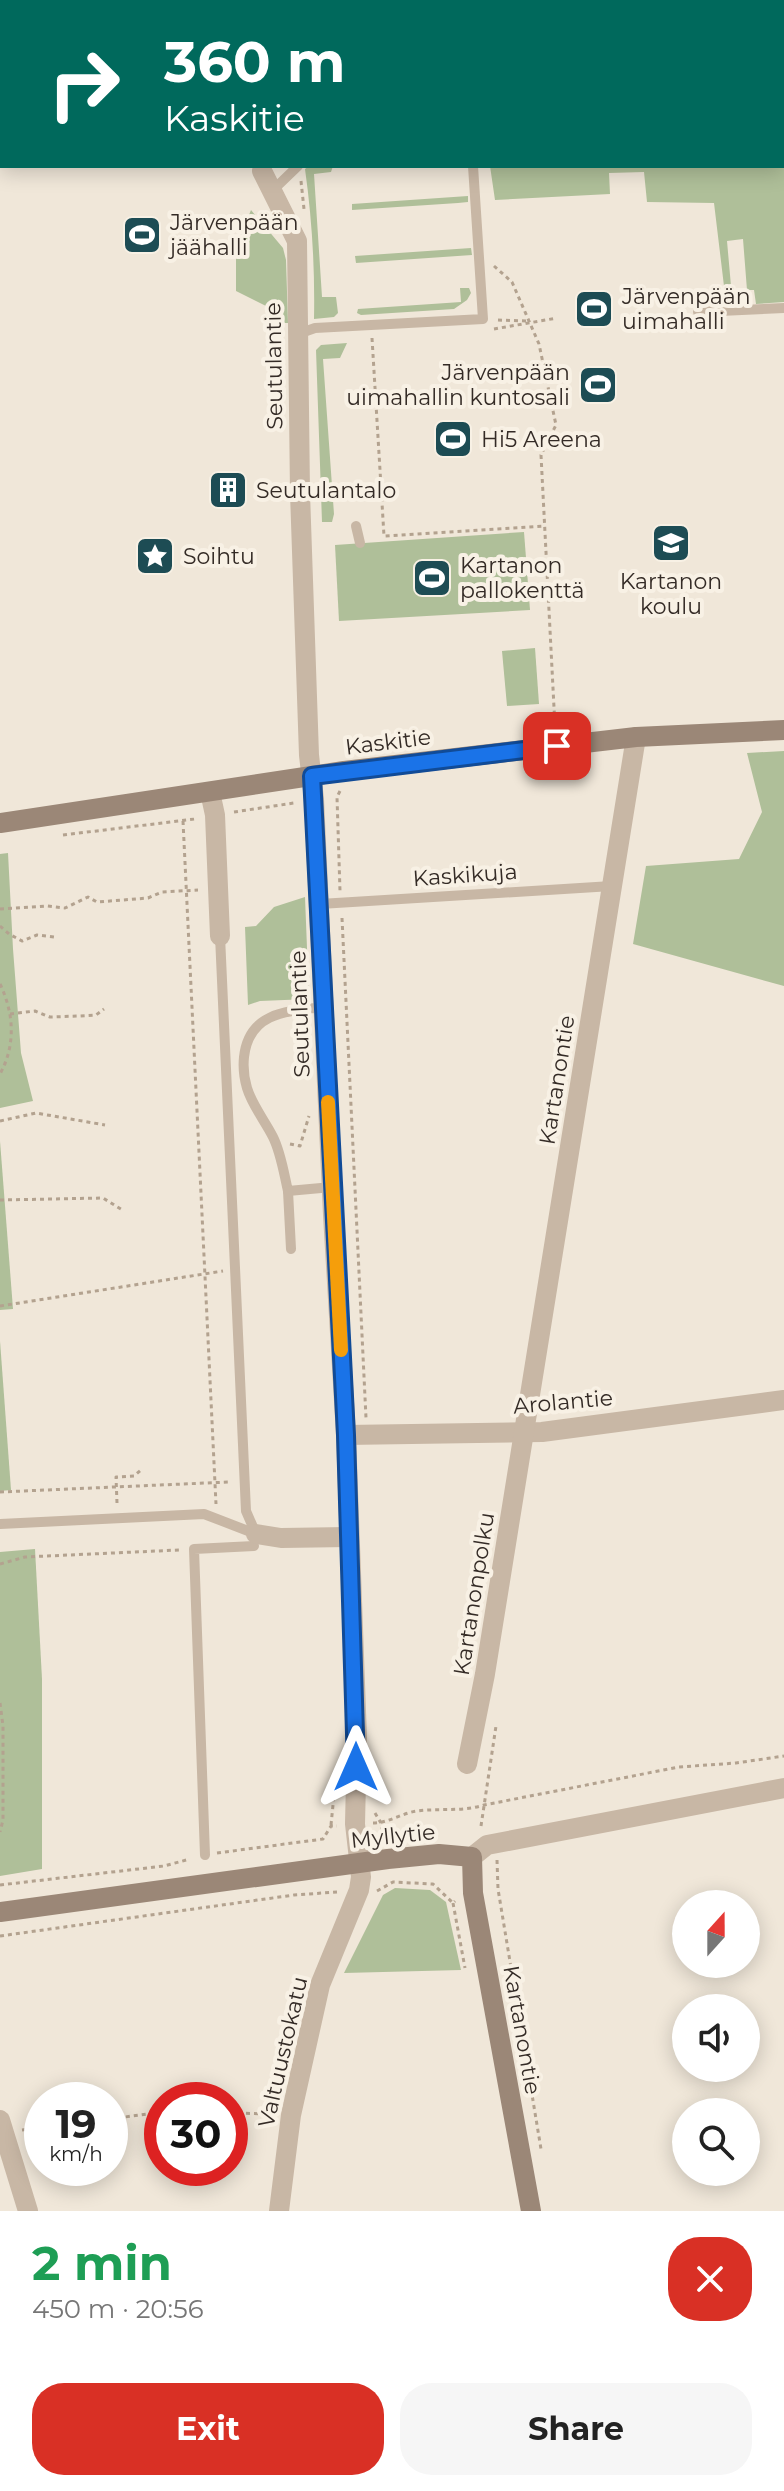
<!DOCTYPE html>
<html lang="en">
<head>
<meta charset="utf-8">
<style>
  body { margin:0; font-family:Montserrat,sans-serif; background:#f6f6f6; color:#222; height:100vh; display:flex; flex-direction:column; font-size:30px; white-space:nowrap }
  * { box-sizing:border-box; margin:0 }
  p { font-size:26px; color:#767676 }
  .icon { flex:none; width:44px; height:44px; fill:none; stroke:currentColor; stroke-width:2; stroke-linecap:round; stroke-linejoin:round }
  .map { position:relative; height:2211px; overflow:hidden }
  .drawer { display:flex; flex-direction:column; background:#fff; flex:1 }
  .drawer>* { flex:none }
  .top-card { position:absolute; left:0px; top:0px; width:784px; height:168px; box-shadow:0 4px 20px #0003; background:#00695c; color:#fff; overflow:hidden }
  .needle { width:52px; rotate:21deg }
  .controls { position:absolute; left:672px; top:1890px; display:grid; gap:16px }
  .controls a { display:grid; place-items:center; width:88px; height:88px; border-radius:50%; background:#fff; box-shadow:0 4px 20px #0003; font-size:40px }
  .speed { position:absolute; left:24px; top:2082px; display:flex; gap:16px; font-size:40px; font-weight:700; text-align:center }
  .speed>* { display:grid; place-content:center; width:104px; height:104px; border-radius:50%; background:#fff; box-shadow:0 4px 20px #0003; line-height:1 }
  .speed small { font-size:20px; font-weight:400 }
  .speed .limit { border:12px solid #d22; background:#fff; color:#111 }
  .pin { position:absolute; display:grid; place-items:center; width:68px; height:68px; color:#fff; margin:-34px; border-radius:16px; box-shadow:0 4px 12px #0006 }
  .me { position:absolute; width:88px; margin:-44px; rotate:0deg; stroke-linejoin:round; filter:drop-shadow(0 0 6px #0008) }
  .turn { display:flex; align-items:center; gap:28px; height:168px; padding:0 32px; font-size:36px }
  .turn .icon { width:104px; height:104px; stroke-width:2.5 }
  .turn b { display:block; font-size:56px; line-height:68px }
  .round { display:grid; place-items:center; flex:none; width:84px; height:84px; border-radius:32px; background:#f6f6f6 }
  .headline { display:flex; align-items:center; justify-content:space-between; height:136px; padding:0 32px }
  h1 { font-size:48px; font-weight:700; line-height:60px; color:#1e9e55 }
  .action { display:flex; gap:16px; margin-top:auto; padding:16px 32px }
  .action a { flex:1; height:92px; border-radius:32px; background:#d93025; color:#fff; font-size:32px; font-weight:700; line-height:92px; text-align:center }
  .action a+a { background:#f6f6f6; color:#222 }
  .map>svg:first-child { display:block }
  .green { fill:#afbf99 }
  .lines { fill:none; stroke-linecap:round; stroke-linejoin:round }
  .path { stroke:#b3a28f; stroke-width:3; stroke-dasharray:4 4; stroke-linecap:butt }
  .lane { stroke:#c8b7a5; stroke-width:10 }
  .street { stroke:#c8b7a5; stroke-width:20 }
  .secondary { stroke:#9b8777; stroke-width:20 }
  .route-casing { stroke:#114b97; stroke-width:20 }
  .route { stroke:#1a73e8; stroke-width:14 }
  .slow { stroke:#f59e0b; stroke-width:14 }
  .labels { text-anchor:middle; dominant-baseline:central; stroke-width:8; stroke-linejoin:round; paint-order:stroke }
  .poi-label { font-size:22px; fill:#342b26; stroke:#f8f1e5; text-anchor:start }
  .street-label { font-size:22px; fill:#342b26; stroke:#f8f1e5 }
</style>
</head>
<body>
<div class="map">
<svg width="784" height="2211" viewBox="0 0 784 2211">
  <rect width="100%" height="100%" fill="#f0e7d9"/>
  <g class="green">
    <path d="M174,0H784V302L756,304L754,290H747L743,239L727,241L731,286H724L714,203L647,202L644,172L609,173L610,194L495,200L490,166H782V2H176Z"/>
    <path d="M309,166H333L331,172L314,174L322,297H336L338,313L334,317L314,319C315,268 312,219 305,169Z"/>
    <path d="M468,196V202L458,203L352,210V204Z"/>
    <path d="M251,210L283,248L286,260L288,323H274L272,309L236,291V246Z"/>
    <path d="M471,248L472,255L356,263L355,256Z"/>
    <path d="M460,288H469L471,293L467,300L454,309L361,315L357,313L358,309L461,302Z"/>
    <path d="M347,343L340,358L323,359L334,514L332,522H322L316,350L321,345Z"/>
    <path d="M524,532L530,610L339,621L335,545Z"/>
    <path d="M535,648L539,704L507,706L502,651Z"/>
    <path d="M784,751V986L633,944L646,866L739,859L762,812L747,753Z"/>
    <path d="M8,853L13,949L21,1053L33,1101L0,1108V854Z"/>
    <path d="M305,897L309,999L260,1001L248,1005L245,927L256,926L274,907Z"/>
    <path d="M0,1141L13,1309L0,1310Z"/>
    <path d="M0,1341L11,1490L0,1491Z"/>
    <path d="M35,1549L42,1679V1869L0,1876V1552Z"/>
    <path d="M395,1888L430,1890L446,1902L461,1970L344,1973L383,1895Z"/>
  </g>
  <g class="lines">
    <g class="path">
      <path d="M168,0L170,2"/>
      <path d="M480,0L483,2"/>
      <path d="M702,0L703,2"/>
      <path d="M436,2L437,0"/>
      <path d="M601,2L603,0"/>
      <path d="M782,160H784"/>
      <path d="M301,181L304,209"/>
      <path d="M494,266L512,282L539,344L556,425L541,455L555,727"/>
      <path d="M498,320L527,321"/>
      <path d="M494,329L557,318"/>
      <path d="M372,338L384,536L545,526"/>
      <path d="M340,791L337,797L340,891"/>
      <path d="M234,812L294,803"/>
      <path d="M183,821L216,1504"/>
      <path d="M63,835L195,819"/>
      <path d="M0,909L47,906L65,908L88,897L97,902L148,898L162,892L198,890"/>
      <path d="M342,918L366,1418"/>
      <path d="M0,926L9,934L22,941L37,935L54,937"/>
      <path d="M0,984C14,1013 16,1045 0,1074"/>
      <path d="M10,1014L35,1011L50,1017L79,1016L96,1015L104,1009"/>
      <path d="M0,1121L36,1113L105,1125"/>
      <path d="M290,1144L300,1146L309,1116"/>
      <path d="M0,1200L103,1198L124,1211"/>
      <path d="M0,1306L223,1271"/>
      <path d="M0,1492L229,1482"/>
      <path d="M117,1503L116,1477L134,1476L142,1469"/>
      <path d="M0,1564L25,1557L179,1550"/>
      <path d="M0,1703L3,1726V1820L0,1832"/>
      <path d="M375,1813L381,1823L384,1839"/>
      <path d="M373,1823C389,1823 402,1813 417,1811C440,1808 462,1812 484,1805L679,1767L736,1763L784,1756"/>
      <path d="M331,1825L335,1785"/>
      <path d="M481,1826L496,1726"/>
      <path d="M217,1853L323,1839L331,1826H337"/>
      <path d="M497,1860L498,1889L541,2149"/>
      <path d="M0,1885L164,1866L190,1859"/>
      <path d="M377,1891L393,1882L433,1884L453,1903L455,1901"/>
      <path d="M453,1903L465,1968"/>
      <path d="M0,1936L294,1895L337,1892"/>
      <path d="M230,2113L274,2114"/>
      <path d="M110,2119L162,2112"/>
      <path d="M22,2130L42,2128"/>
    </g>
    <g class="lane">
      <path d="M272,191L298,166"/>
      <path d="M698,312L784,308"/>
      <path d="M298,334L315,328L483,319L473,166"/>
      <path d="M356,526L360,543"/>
      <path d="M320,904L612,886"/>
      <path d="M220,936L246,1511L256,1534"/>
      <path d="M324,1007C287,1011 249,1012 244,1057C243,1067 244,1078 247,1088C252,1105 265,1121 273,1137C281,1153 284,1174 288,1191L332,1187"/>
      <path d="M288,1191L291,1249"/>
      <path d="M0,1524L204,1514L256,1534"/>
      <path d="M205,1855L194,1549L254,1546"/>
    </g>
    <g class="street">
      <path d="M262,171L297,241L300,493L309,755L314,799L333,1215L346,1435L357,1738L355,1824L361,1877L359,1890L320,1985L291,2115L279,2211"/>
      <path d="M210,792L215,815L220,936"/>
      <path d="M346,1435L542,1432L784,1400"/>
      <path d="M256,1534L281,1538L348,1537"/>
      <path d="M467,1764L485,1674L636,737"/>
      <path d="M472,1857L487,1845L784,1788"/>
      <path d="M0,2120L28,2211"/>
    </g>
    <g class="secondary">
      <path d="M0,823L344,771L636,737L784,730"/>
      <path d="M0,1912L388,1859L439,1854L472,1857L473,1893L531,2211"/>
    </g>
  </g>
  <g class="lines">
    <defs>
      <path id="route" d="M356,1767L346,1435L312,776L557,746"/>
    </defs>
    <use href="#route" class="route-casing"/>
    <use href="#route" class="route"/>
    <path class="slow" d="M328,1102L341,1350"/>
  </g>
  <defs>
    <symbol id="stadium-square" viewBox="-11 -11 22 22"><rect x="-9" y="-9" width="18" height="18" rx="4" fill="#1d4c54" stroke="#f8f1e5"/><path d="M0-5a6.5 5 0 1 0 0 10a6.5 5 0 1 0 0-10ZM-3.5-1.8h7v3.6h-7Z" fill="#fff"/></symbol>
    <symbol id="building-square" viewBox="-11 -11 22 22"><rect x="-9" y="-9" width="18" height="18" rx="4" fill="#1d4c54" stroke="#f8f1e5"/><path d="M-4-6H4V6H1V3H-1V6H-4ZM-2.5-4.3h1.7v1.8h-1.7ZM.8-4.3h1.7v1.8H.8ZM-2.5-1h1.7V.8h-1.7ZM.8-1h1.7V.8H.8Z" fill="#fff"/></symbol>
    <symbol id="school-square" viewBox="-11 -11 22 22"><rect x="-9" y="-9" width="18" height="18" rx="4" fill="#1d4c54" stroke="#f8f1e5"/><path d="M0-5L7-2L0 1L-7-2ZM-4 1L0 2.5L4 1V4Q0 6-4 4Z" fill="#fff"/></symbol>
    <symbol id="sight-square" viewBox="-11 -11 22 22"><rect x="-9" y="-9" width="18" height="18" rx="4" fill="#1d4c54" stroke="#f8f1e5"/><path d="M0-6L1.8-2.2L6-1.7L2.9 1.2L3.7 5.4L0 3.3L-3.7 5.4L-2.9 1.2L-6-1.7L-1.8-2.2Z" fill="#fff"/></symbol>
  </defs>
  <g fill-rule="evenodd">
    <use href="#stadium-square" x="120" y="213" width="44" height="44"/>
    <use href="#stadium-square" x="572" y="287" width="44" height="44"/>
    <use href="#stadium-square" x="576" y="363" width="44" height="44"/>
    <use href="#stadium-square" x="431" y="417" width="44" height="44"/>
    <use href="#building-square" x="206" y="468" width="44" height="44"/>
    <use href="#school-square" x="649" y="521" width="44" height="44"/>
    <use href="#sight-square" x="133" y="534" width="44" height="44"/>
    <use href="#stadium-square" x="410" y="556" width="44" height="44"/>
  </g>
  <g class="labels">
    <g class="poi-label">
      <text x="170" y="222">Järvenpään<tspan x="170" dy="25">jäähalli</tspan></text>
      <text x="622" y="296">Järvenpään<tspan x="622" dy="25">uimahalli</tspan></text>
      <text x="570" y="372" text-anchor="end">Järvenpään<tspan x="570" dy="25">uimahallin kuntosali</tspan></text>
      <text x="481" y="439">Hi5 Areena</text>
      <text x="256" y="490">Seutulantalo</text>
      <text x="183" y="556">Soihtu</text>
      <text x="460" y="565">Kartanon<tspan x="460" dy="25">pallokenttä</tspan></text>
      <text x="671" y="581" text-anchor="middle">Kartanon<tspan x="671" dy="25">koulu</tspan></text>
    </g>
    <g class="street-label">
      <text transform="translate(274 366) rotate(-91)">Seutulantie</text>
      <text transform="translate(388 742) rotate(-7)">Kaskitie</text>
      <text transform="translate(465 875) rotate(-4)">Kaskikuja</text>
      <text transform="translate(300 1014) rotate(-92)">Seutulantie</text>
      <text transform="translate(557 1080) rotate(-81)">Kartanontie</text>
      <text transform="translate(563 1402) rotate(-5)">Arolantie</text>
      <text transform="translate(474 1594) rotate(-81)">Kartanonpolku</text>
      <text transform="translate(393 1836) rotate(-6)">Myllytie</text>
      <text transform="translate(522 2030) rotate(80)">Kartanontie</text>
      <text transform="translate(283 2052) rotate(-77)">Valtuustokatu</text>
    </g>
  </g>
</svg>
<div class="controls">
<a><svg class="needle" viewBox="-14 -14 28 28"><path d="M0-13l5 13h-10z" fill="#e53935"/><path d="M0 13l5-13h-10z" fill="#767676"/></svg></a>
<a><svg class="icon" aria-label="sound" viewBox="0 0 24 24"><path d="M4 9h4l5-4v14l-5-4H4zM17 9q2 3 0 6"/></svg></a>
<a><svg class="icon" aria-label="search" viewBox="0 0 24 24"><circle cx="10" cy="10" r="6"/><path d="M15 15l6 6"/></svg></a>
</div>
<div class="speed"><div>19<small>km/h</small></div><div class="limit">30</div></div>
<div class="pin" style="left:557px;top:746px;background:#d93025"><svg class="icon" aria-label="arrive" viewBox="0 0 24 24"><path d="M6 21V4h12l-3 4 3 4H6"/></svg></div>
<svg class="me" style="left:356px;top:1767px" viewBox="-20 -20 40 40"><path d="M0-17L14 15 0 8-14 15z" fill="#1a73e8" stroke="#fff" stroke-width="4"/></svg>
<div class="top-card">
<div class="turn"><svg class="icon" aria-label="right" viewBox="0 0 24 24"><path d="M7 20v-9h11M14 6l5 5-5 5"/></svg><div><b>360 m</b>Kaskitie</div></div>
</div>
</div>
<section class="drawer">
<div class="headline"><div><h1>2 min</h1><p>450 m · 20:56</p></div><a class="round" style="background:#d93025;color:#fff"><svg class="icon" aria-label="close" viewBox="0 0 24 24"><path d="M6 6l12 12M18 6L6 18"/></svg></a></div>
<div class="action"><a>Exit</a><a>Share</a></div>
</section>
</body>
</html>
